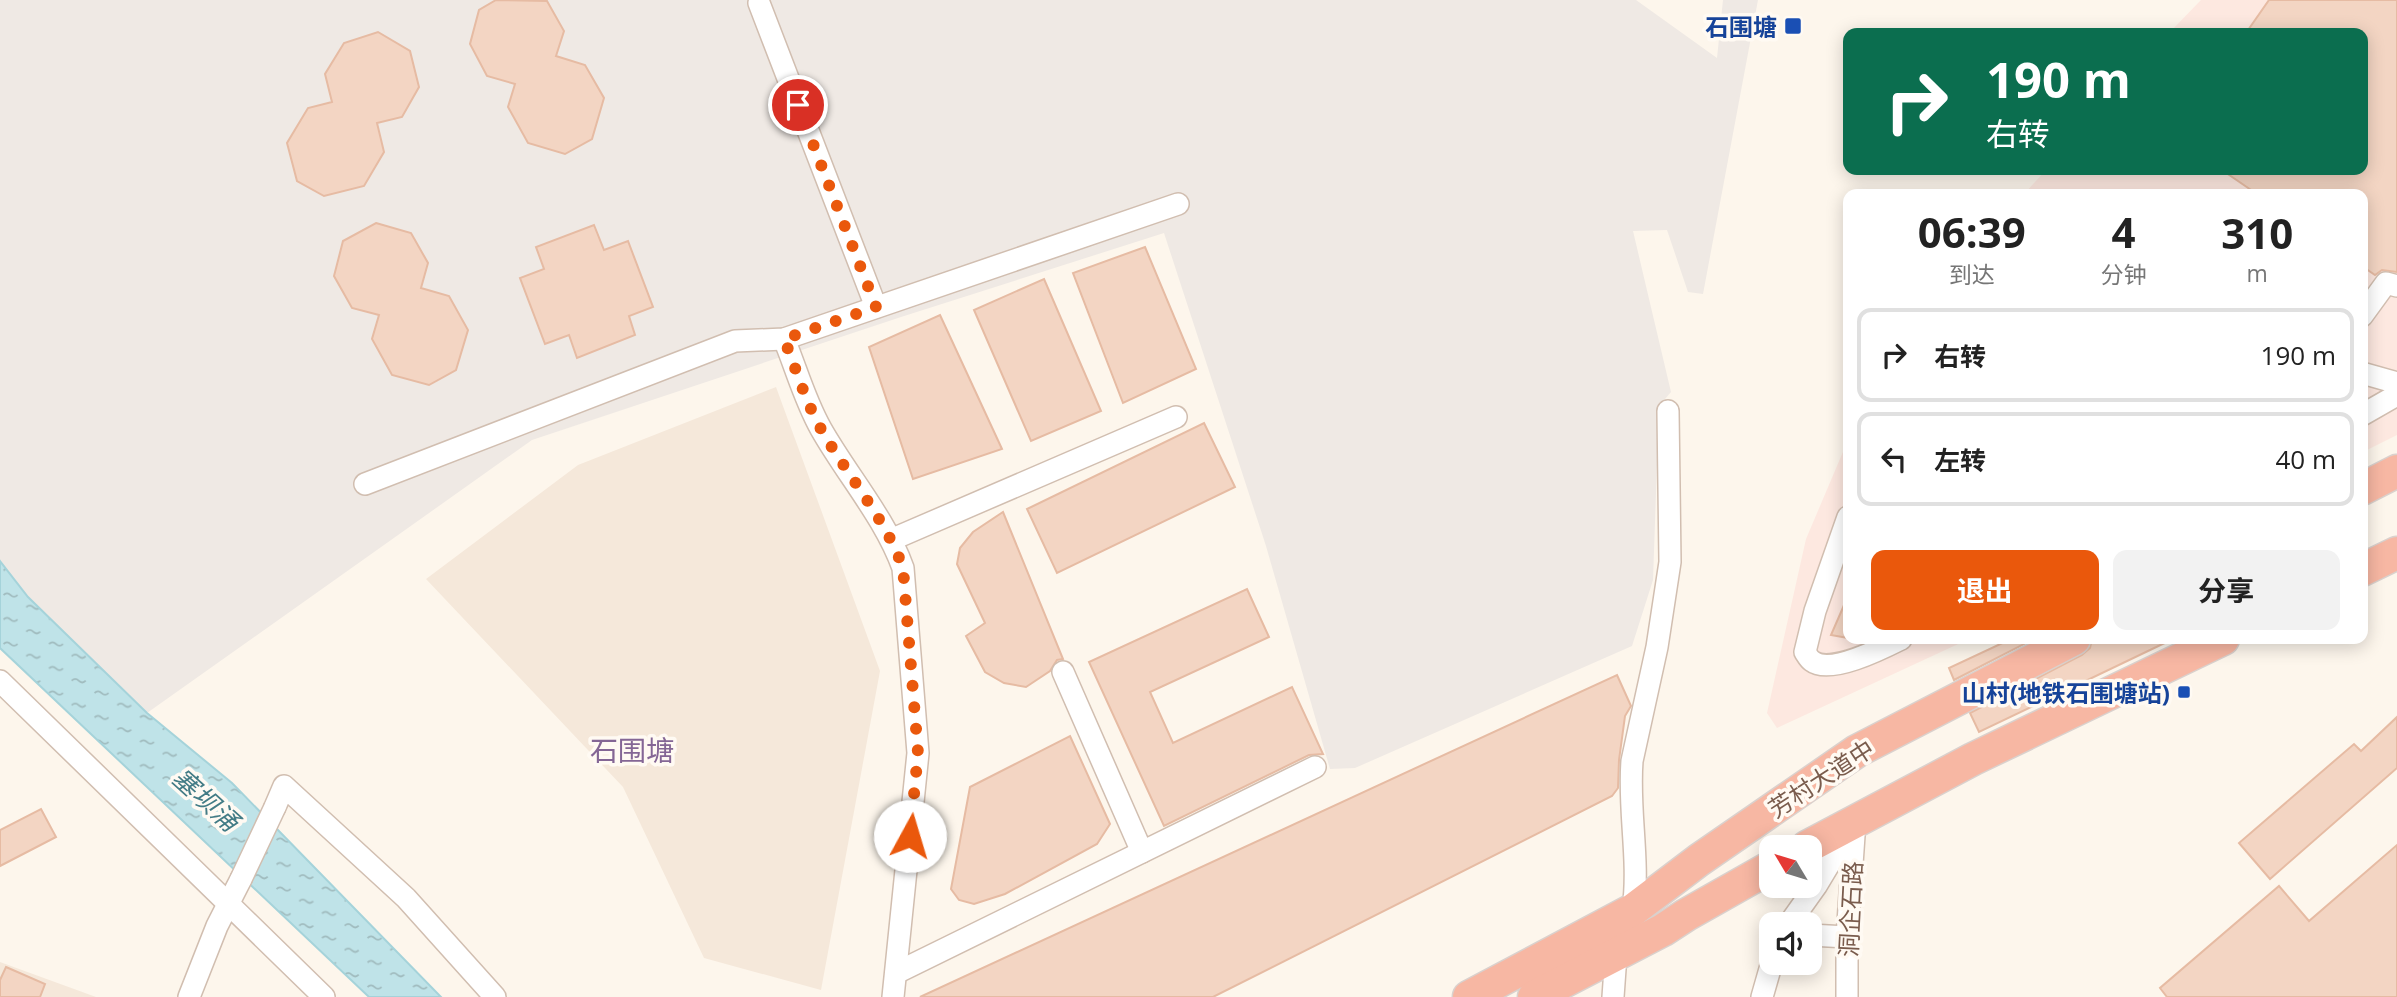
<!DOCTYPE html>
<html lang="zh">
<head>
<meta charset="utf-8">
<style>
  body { margin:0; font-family:"Open Sans","Noto Sans SC",sans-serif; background:#f2f2f2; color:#222; height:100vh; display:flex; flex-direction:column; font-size:26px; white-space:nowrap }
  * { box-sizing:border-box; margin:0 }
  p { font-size:23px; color:#767676 }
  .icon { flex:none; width:38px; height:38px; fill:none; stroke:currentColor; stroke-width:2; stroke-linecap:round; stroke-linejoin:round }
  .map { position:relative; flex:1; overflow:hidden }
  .sheet { position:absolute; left:1843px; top:189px; width:525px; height:455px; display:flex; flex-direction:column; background:#fff; border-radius:14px; box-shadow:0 4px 18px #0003 }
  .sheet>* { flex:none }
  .banner { position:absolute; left:1843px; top:28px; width:525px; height:147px; border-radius:14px; box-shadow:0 4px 18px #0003; background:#0b6e4f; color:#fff; overflow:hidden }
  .needle { width:46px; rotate:308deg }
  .tools { position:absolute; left:1759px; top:835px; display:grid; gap:14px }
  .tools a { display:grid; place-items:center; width:63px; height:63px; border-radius:14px; background:#fff; box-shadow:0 4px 18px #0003; font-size:35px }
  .pin { position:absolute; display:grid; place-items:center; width:60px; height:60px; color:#fff; margin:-30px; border:4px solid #fff; border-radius:50%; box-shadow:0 2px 7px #0007 }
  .me { position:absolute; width:77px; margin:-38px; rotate:6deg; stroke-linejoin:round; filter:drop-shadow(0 0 5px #0008) }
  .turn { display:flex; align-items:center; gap:24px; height:147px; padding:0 28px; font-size:32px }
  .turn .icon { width:91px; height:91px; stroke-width:2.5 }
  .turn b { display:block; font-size:49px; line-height:60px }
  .eta { display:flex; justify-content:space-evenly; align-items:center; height:119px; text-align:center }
  .eta b { font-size:42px; font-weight:700; line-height:49px }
  .action { display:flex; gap:14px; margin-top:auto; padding:14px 28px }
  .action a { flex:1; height:80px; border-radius:14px; background:#ea580c; color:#fff; font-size:28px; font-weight:700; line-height:80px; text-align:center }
  .action a+a { background:#f2f2f2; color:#222 }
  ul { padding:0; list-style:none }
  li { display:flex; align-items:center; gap:21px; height:94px; margin:0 14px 10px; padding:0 14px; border:4px solid #e0e0e0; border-radius:14px }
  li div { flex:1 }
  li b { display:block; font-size:26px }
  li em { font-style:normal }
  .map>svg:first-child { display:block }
  .residential { fill:#f5e8da }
  .commercial { fill:#fde8e0 }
  .industrial { fill:#efe9e4 }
  .water { fill:url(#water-ripples); stroke:#a5d3da; stroke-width:2 }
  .building { fill:#f3d5c3; stroke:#e6bba3; stroke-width:2 }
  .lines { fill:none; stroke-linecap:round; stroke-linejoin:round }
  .minor-casing { stroke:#d1beb0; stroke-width:24 }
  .highway-casing { stroke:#dad1cd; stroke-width:35 }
  .minor { stroke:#fff; stroke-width:21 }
  .highway { stroke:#f7b7a3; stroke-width:32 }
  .minor-bridge-casing { stroke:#d1beb0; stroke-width:24; stroke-linecap:butt }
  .minor-bridge { stroke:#fff; stroke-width:21 }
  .route { stroke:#ea580c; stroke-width:12; stroke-dasharray:0 21.6 }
  .transit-dot { fill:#1a4fb4; stroke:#fffaf3; stroke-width:2.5 }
  .labels { text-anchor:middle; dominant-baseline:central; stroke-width:7; stroke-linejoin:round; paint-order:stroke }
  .transit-label { font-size:24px; font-weight:bold; fill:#164399; stroke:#fffaf3; text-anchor:end }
  .street-label { font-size:24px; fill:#7a5c4d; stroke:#fffaf3 }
  .water-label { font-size:26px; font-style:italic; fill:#437c86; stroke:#fffaf3 }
  .quarter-label { font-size:28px; fill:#846695; stroke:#fffaf3 }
</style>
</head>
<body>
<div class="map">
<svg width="2397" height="997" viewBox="0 0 2397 997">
  <defs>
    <pattern id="water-ripples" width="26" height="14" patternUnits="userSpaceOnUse" patternTransform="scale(1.75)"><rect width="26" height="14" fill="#bfe3e8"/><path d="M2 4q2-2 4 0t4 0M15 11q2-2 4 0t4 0" fill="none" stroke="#a0bbbe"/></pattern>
  </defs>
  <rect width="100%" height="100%" fill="#fdf6ec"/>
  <g class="residential">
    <path d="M776,387L880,671L821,990L704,958L623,787L426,579L578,465Z"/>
    <path d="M0,962L96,997H0Z"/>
  </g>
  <g class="commercial">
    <path d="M2201,0H2397V435L2363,452L2362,194H2024L2046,170H2362V33H2169Z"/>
    <path d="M1848,440V639H1969L1777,728L1767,713L1806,539Z"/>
  </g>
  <path class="industrial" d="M0,0H1636L1717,58L1723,0H1758L1703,294L1688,292L1667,230L1633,231L1671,392L1659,406L1653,580L1632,646L1355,768L1330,769L1266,546L1164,233L901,317L532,440L147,713L28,597L0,561Z"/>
  <path class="water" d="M0,561L28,597L147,713L232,783L441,997H369L0,648Z"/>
  <g class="building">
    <path d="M496,0L547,1L564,31L556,56L585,65L604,98L592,139L565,154L528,143L508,107L515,84L487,76L470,44L479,10Z"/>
    <path d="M2269,0H2397V272L2382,270L2375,275L2362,266V194H2257L2222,170H2362V33H2246Z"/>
    <path d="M378,32L410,51L419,87L402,117L377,123L384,152L364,186L324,196L297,181L287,143L308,108L332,102L325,74L344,43Z"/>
    <path d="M376,223L411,233L428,263L421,288L449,296L468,330L456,370L429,385L392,375L372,339L379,315L352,308L334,276L343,241Z"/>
    <path d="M594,225L604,250L628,241L653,307L629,316L635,335L577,358L569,335L545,344L520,278L544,269L536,247Z"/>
    <path d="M1145,247L1196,369L1123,403L1073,273Z"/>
    <path d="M1044,279L1101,411L1031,441L974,310Z"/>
    <path d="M940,315L1002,449L913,479L869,347Z"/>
    <path d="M1204,423L1235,487L1057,573L1027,509Z"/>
    <path d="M1003,512L1063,659L1057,660L1050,671L1026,687L1004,683L985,672L966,636L985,623L957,564L960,548L973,532Z"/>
    <path d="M1247,589L1269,637L1150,692L1173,743L1292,687L1323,754L1309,755L1164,826L1089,662Z"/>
    <path d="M1848,596V638L1831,635Z"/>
    <path d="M2011,639H2034L1954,680L1949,668Z"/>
    <path d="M2092,639H2173L1979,732L1970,713L2082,655L2090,648Z"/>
    <path d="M1617,675L1631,706L1625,716L1619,760L1618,788L1612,796L1213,997H920Z"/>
    <path d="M2397,717V768L2270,879L2239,843L2354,744L2361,751Z"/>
    <path d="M1070,736L1110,824L1097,844L1005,894L974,904L959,900L951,889L970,787Z"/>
    <path d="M41,809L56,837L0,866V830Z"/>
    <path d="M2397,845V997H2167L2160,988L2279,886L2309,921Z"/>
    <path d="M6,967L45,984L40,997H0V980Z"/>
  </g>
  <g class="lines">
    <defs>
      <g id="minor">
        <path d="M759,3L876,307"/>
        <path d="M2362,316L2386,283L2397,286"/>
        <path d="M784,339C796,368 805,401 821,429C847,475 885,518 903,568L918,753L893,997"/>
        <path d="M2362,373L2397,383"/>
        <path d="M2362,415L2397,395"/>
        <path d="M365,484L735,341L784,339L1178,204"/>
        <path d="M1848,517L1815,611L1805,652C1807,655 1809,659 1812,661C1830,675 1883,648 1901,639"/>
        <path d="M893,539L1176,417"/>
        <path d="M1063,672L1142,852"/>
        <path d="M0,681L324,997"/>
        <path d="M275,807L284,786L406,898L495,997"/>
        <path d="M1633,910C1640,860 1628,811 1632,761L1657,647L1670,562L1668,411"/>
        <path d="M1789,924L1816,886L1852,826"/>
        <path d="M1810,935L1847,937"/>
        <path d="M896,973L1315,767"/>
        <path d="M189,997L217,926L241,879"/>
        <path d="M1613,997L1616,955"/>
        <path d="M1762,997L1772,962"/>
        <path d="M1847,997V937L1855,821"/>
      </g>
      <g id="highway">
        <path d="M2362,489L2397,471"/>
        <path d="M2362,570L2397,553"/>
        <path d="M1807,847L1973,759L2223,639"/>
        <path d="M1469,997L1633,910L1699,860L1857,751L2074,639"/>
        <path d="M1534,997L1663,930L1686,915L1771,867"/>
      </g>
    </defs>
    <use href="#minor" class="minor-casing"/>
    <use href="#highway" class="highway-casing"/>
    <use href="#minor" class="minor"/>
    <use href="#highway" class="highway"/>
    <defs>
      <path id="minor-bridge" d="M241,879L275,807"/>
    </defs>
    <use href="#minor-bridge" class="minor-bridge-casing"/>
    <use href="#minor-bridge" class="minor-bridge"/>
  </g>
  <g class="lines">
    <path class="route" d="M798,105L876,307L784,339C796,368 805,401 821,429C847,475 885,518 903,568L918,753L910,836"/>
  </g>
  <g class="transit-dot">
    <rect x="1784" y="17" width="18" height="18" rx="3.5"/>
    <rect x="2177" y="685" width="14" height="14" rx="3.5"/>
  </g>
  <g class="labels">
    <g class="transit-label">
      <text x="1777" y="26">石围塘</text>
      <text x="2170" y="692">山村(地铁石围塘站)</text>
    </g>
    <g class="street-label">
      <text transform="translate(1821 778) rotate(-33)">芳村大道中</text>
      <text transform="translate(1850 909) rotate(-87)">洞企石路</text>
    </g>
    <g class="water-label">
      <text transform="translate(206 799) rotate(42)">塞坝涌</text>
    </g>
    <g class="quarter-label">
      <text x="632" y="750">石围塘</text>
    </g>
  </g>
</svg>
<div class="tools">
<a><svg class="needle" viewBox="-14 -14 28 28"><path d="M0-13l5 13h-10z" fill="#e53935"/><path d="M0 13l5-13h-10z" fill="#767676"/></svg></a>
<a><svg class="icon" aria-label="sound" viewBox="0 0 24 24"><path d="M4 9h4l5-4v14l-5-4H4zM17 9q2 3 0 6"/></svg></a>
</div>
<div class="pin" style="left:798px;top:105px;background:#d93025"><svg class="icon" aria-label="arrive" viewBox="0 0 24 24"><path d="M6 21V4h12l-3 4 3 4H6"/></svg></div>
<svg class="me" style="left:910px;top:836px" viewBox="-20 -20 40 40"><circle r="19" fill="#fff"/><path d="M0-13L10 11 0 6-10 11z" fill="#ea580c"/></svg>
<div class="banner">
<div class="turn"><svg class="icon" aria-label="right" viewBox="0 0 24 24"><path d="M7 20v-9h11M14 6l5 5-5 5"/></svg><div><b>190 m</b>右转</div></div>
</div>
<section class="sheet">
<div class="eta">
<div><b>06:39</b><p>到达</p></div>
<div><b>4</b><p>分钟</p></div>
<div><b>310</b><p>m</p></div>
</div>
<ul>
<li><svg class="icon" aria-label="right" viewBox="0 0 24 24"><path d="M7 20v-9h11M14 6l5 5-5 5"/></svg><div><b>右转</b></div><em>190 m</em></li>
<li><svg class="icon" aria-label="left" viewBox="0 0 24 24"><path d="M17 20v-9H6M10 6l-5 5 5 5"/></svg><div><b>左转</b></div><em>40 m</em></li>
</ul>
<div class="action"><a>退出</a><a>分享</a></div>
</section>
</div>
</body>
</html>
